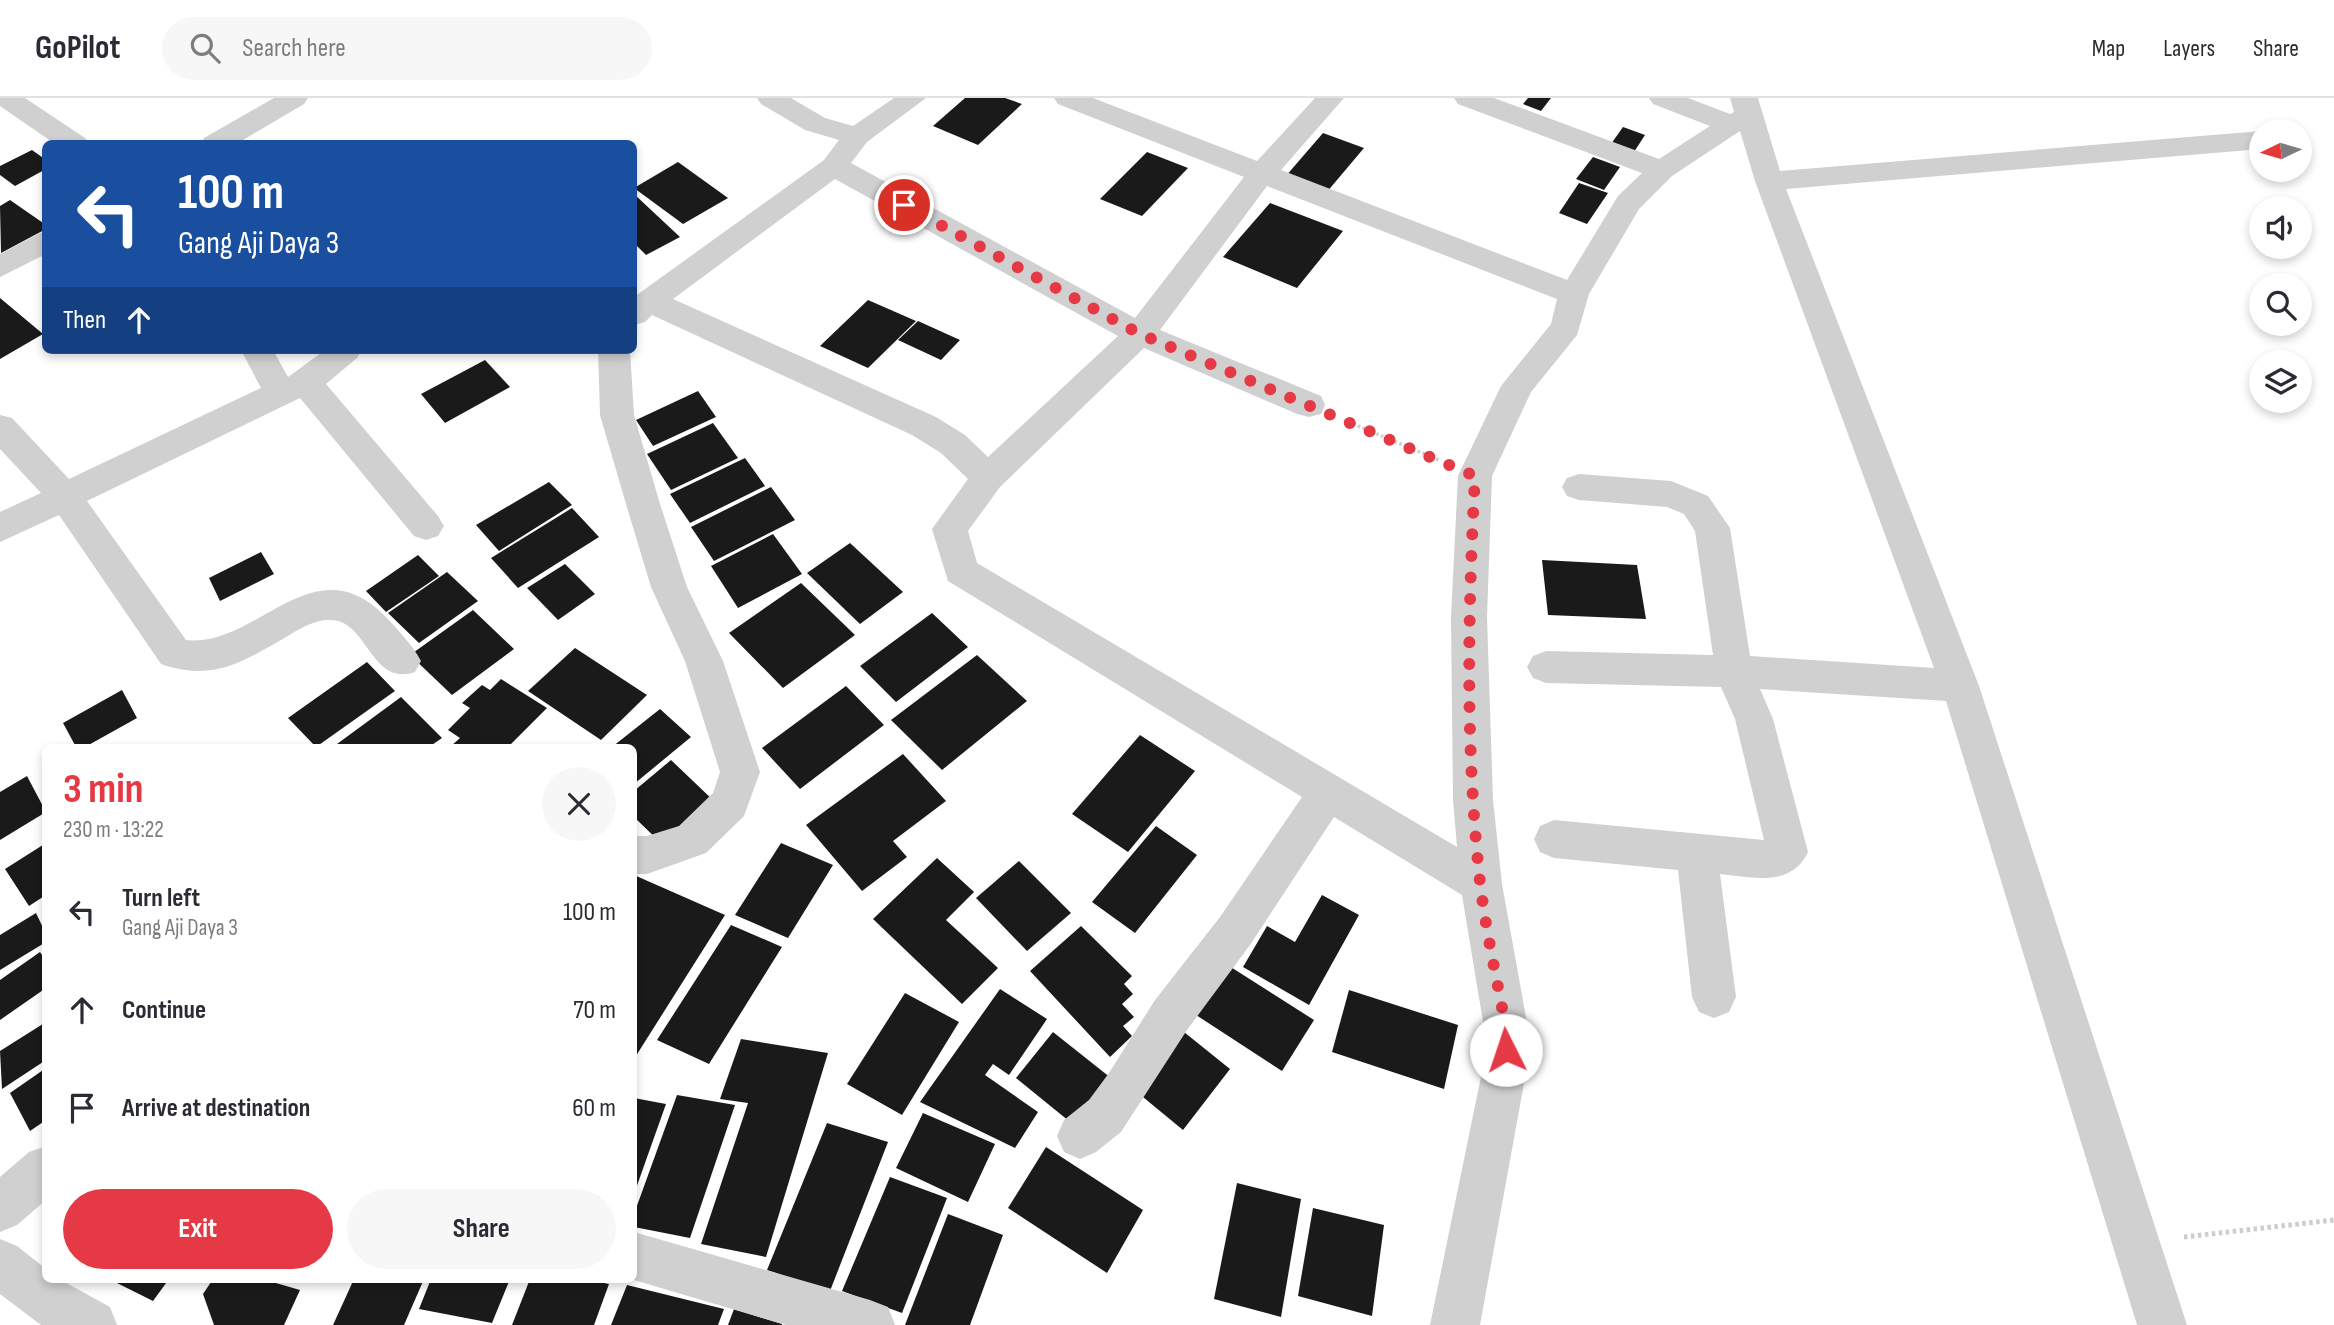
<!DOCTYPE html>
<html lang="en">
<head>
<meta charset="utf-8">
<style>
  body { margin:0; font-family:"Sofia Sans Condensed",sans-serif; background:#f7f7f7; color:#2b2b33; height:100vh; display:flex; flex-direction:column; font-size:26px; white-space:nowrap }
  * { box-sizing:border-box; margin:0 }
  p { font-size:23px; color:#7c7c81 }
  .icon { flex:none; width:38px; height:38px; fill:none; stroke:currentColor; stroke-width:2; stroke-linecap:round; stroke-linejoin:round }
  .map { position:relative; flex:1; overflow:hidden }
  .drawer { position:absolute; left:42px; top:646px; width:595px; height:539px; display:flex; flex-direction:column; background:#fff; border-radius:10px; box-shadow:0 4px 10px #0003 }
  .drawer>* { flex:none }
  .guide { position:absolute; left:42px; top:42px; width:595px; height:214px; border-radius:10px; box-shadow:0 4px 10px #0003; background:#1a4fa0; color:#fff; overflow:hidden }
  .needle { width:46px; rotate:265deg }
  .controls { position:absolute; left:2249px; top:21px; display:grid; gap:14px }
  .controls a { display:grid; place-items:center; width:63px; height:63px; border-radius:50%; background:#fff; box-shadow:0 4px 10px #0003; font-size:35px }
  .pin { position:absolute; display:grid; place-items:center; width:60px; height:60px; color:#fff; margin:-30px; border:4px solid #fff; border-radius:50%; box-shadow:0 2px 7px #0007 }
  .me { position:absolute; width:77px; margin:-38px; rotate:356deg; stroke-linejoin:round; filter:drop-shadow(0 0 5px #0008) }
  .turn { display:flex; align-items:center; gap:24px; height:147px; padding:0 21px; font-size:32px }
  .turn .icon { width:91px; height:91px; stroke-width:2.5 }
  .turn b { display:block; font-size:49px; line-height:60px }
  .then { display:flex; align-items:center; height:66px; padding:0 21px; background:#0003; gap:14px; font-size:26px }
  .round { display:grid; place-items:center; flex:none; width:74px; height:74px; border-radius:37px; background:#f7f7f7 }
  .overview { display:flex; align-items:center; justify-content:space-between; height:119px; padding:0 21px }
  h1 { font-size:42px; font-weight:700; line-height:52px; color:#e63946 }
  .cta { display:flex; gap:14px; margin-top:auto; padding:14px 21px }
  .cta a { flex:1; height:80px; border-radius:42px; background:#e63946; color:#fff; font-size:28px; font-weight:700; line-height:80px; text-align:center }
  .cta a+a { background:#f7f7f7; color:#2b2b33 }
  ul { padding:0; list-style:none }
  li { display:flex; align-items:center; gap:21px; height:98px; padding:0 21px }
  li div { flex:1 }
  li b { display:block; font-size:26px }
  li em { font-style:normal }
  header { display:flex; align-items:center; gap:42px; box-sizing:border-box; height:98px; padding:0 35px; background:#fff; border-bottom:2px solid #e1e1e2 }
  header strong { font-size:33px }
  nav { display:flex; gap:38px; margin-inline-start:auto; font-size:24px }
  .search { width:490px; height:63px; background:#f7f7f7; display:flex; align-items:center; gap:18px; box-sizing:border-box; padding:0 24px; border-radius:38px; color:#7c7c81; font-size:26px }
  .map>svg:first-child { display:block }
  .building { fill:#1a1a1a }
  .lines { fill:none; stroke-linecap:round; stroke-linejoin:round }
  .path-far1 { stroke:#cdcdcd; stroke-width:3.5; stroke-dasharray:2.5 2.5; stroke-linecap:butt }
  .path { stroke:#cdcdcd; stroke-width:5; stroke-dasharray:3.5 3.5; stroke-linecap:butt }
  .minor { fill:#d0d0d0; fill-rule:evenodd }
  .route { stroke:#e63946; stroke-width:12; stroke-dasharray:0 21.6 }
</style>
</head>
<body>
<header>
<strong>GoPilot</strong>
<div class="search"><svg class="icon" aria-label="search" viewBox="0 0 24 24"><circle cx="10" cy="10" r="6"/><path d="M15 15l6 6"/></svg>Search here</div>
<nav><a>Map</a><a>Layers</a><a>Share</a></nav>
</header>
<div class="map">
<svg width="2334" height="1227" viewBox="0 0 2334 1227">
  <rect width="100%" height="100%" fill="#fff"/>
  <g class="building">
    <path d="M965,0H1005L1022,6L978,47L933,28Z"/>
    <path d="M1528,0H1551L1541,13L1523,6Z"/>
    <path d="M1623,29L1645,37L1634,54L1611,46Z"/>
    <path d="M1323,35L1364,50L1326,95L1285,79Z"/>
    <path d="M32,52L46,62V71L15,88L0,77V68Z"/>
    <path d="M1147,54L1188,70L1142,118L1100,101Z"/>
    <path d="M1593,59L1620,69L1604,92L1576,81Z"/>
    <path d="M678,64L728,100L683,126L634,90Z"/>
    <path d="M1579,85L1608,95L1587,126L1559,115Z"/>
    <path d="M634,96L680,139L646,157L634,145Z"/>
    <path d="M10,102L46,127V131L1,155L0,108Z"/>
    <path d="M1270,105L1343,133L1297,190L1223,159Z"/>
    <path d="M0,200L43,236L0,261Z"/>
    <path d="M868,202L916,223L868,270L820,248Z"/>
    <path d="M918,223L960,242L941,262L898,242Z"/>
    <path d="M485,262L510,289L445,325L421,296Z"/>
    <path d="M698,293L716,319L653,348L636,322Z"/>
    <path d="M713,325L738,360L671,392L647,356Z"/>
    <path d="M745,360L765,388L690,425L670,396Z"/>
    <path d="M549,384L572,407L499,453L476,427Z"/>
    <path d="M771,389L795,422L714,463L691,429Z"/>
    <path d="M572,410L599,439L518,490L491,460Z"/>
    <path d="M773,436L802,476L738,510L711,468Z"/>
    <path d="M850,445L903,494L860,526L807,475Z"/>
    <path d="M261,454L274,476L220,503L209,480Z"/>
    <path d="M418,457L439,478L386,514L366,493Z"/>
    <path d="M1542,462L1637,467L1646,521L1548,517Z"/>
    <path d="M565,466L595,496L558,522L527,490Z"/>
    <path d="M447,474L478,503L419,545L388,515Z"/>
    <path d="M801,485L855,537L783,590L729,535Z"/>
    <path d="M473,512L514,551L452,597L410,557Z"/>
    <path d="M932,515L968,549L896,604L860,568Z"/>
    <path d="M575,550L647,597L601,642L528,593Z"/>
    <path d="M977,557L1027,603L942,672L891,622Z"/>
    <path d="M367,564L395,593L316,649L288,620Z"/>
    <path d="M501,581L547,610L508,649H450L460,640L448,632L470,610L462,605L482,587L490,592Z"/>
    <path d="M846,588L884,627L800,691L762,650Z"/>
    <path d="M122,592L137,620L85,649H76L63,625Z"/>
    <path d="M401,599L442,640L429,649H340L337,646Z"/>
    <path d="M660,611L691,639L634,686V649H612Z"/>
    <path d="M1140,637L1195,673L1128,754L1072,716Z"/>
    <path d="M903,656L946,703L893,743L907,759L862,793L806,727Z"/>
    <path d="M671,662L715,704L664,748L634,719V693Z"/>
    <path d="M27,678L46,714L0,742V694Z"/>
    <path d="M1156,728L1197,757L1135,835L1092,804Z"/>
    <path d="M46,745V797L29,808L5,771Z"/>
    <path d="M781,745L833,767L788,840L735,817Z"/>
    <path d="M937,760L974,794L946,822L998,870L962,906L873,821Z"/>
    <path d="M1019,763L1071,815L1027,853L976,800Z"/>
    <path d="M634,777L725,817L634,961Z"/>
    <path d="M1322,797L1359,817L1309,907L1243,869L1267,828L1295,844Z"/>
    <path d="M36,815L46,836V844L0,872V837Z"/>
    <path d="M731,827L782,849L709,966L657,942Z"/>
    <path d="M1081,828L1132,878L1124,886L1133,896L1122,906L1134,919L1123,928L1132,938L1110,959L1030,873Z"/>
    <path d="M40,854L46,863V890L0,922V882Z"/>
    <path d="M1226,866L1314,922L1282,973L1193,915Z"/>
    <path d="M1000,891L1047,921L1009,977L993,966L985,977L1038,1014L1015,1050L920,1004Z"/>
    <path d="M1349,892L1458,927L1444,991L1332,954Z"/>
    <path d="M905,895L959,924L902,1017L847,986Z"/>
    <path d="M46,924V962L2,991L0,953Z"/>
    <path d="M1179,930L1230,971L1183,1032L1132,990Z"/>
    <path d="M1053,934L1116,984L1080,1032L1016,980Z"/>
    <path d="M741,941L828,955L766,1159L701,1146L748,1005L720,1001Z"/>
    <path d="M46,970V1022L30,1033L10,995Z"/>
    <path d="M677,997L735,1007L690,1140L634,1129V1116Z"/>
    <path d="M634,1000L666,1006L634,1096Z"/>
    <path d="M923,1015L995,1046L968,1104L896,1070Z"/>
    <path d="M827,1025L888,1044L830,1193L767,1172Z"/>
    <path d="M1046,1049L1143,1112L1107,1175L1008,1110Z"/>
    <path d="M890,1079L947,1100L902,1215L842,1193Z"/>
    <path d="M1237,1085L1301,1101L1281,1219L1214,1201Z"/>
    <path d="M1313,1110L1384,1127L1372,1218L1298,1198Z"/>
    <path d="M948,1116L1003,1137L970,1227H905Z"/>
    <path d="M109,1181H169L153,1203Z"/>
    <path d="M213,1181H262L300,1192L284,1227H214L203,1196Z"/>
    <path d="M354,1181H424L404,1227H333Z"/>
    <path d="M431,1181H510L492,1225L419,1211Z"/>
    <path d="M530,1181H585L609,1186L594,1227H512Z"/>
    <path d="M627,1187L724,1211L718,1227H611Z"/>
    <path d="M734,1211L782,1226V1227H728Z"/>
  </g>
  <g class="lines">
    <path class="path-far1" d="M1344,322L1439,362"/>
    <path class="path" d="M2184,1139L2334,1122"/>
    <g class="minor">
      <path d="M0,0H25L85,40L89,46H55L0,8Z"/>
      <path d="M274,0H308L304,6L236,46H200L204,40Z"/>
      <path d="M757,0H791L825,20L853,28L894,0H926L867,44L851,65L1135,220L1244,79L1058,6L1054,0H1093L1257,63L1315,0H1344L1281,72L1567,182L1618,98L1642,75L1458,6L1454,0H1494L1659,61L1710,28L1653,6L1649,0H1688L1730,16L1734,14L1730,0H1758L1780,73L2261,33V51L1786,91L1979,588L2187,1227H2137L1946,603L1760,591L1773,621L1808,754C1791,790 1752,779 1720,776L1736,899L1729,914L1714,920L1699,914L1692,899L1678,772L1554,760L1540,754L1534,741L1540,728L1554,722L1764,742L1735,621L1721,589L1546,585L1533,580L1527,569L1533,558L1546,553L1713,557L1695,433L1684,416L1667,409L1579,402L1567,398L1562,389L1567,380L1579,376L1671,383L1708,398L1730,430L1750,558L1934,570L1755,83L1740,33L1672,78L1639,111L1589,196L1577,237L1531,294L1492,378L1487,519L1493,702L1502,786L1529,936L1527,969L1480,1227H1430L1483,969L1485,936L1462,797L1334,719L1250,847L1187,932L1121,1034L1096,1054L1080,1061L1064,1054L1057,1038L1064,1022L1089,1002L1109,975L1155,902L1220,819L1302,699L948,483L932,431L968,381L941,355L912,337L652,217L645,224L634,227V199L824,62L839,42L805,32L761,6ZM835,81L1118,238L988,359L965,337L936,319L673,201ZM1267,88L1557,201L1551,226L1501,288L1458,378L1451,519L1453,702L1457,749L977,465L968,433L1000,389L1144,250L1297,316L1309,319L1321,316L1325,307L1321,298L1160,232Z"/>
      <path d="M46,132V156L0,179V156Z"/>
      <path d="M241,252H273L288,279L325,252H362L357,260L326,286L438,418L444,428L438,438L426,442L414,438L300,300L87,403L186,542C257,550 312,446 384,517C397,531 412,546 421,563L415,574C371,589 368,523 331,522C317,521 303,529 291,536C246,562 215,585 161,566L59,417L0,444V414L41,395L0,351V317L12,320L69,381L261,290Z"/>
      <path d="M598,252H630L634,317L660,406L687,489L723,563L760,674L744,718L706,755L647,776H634V738H647L679,728L713,695L720,674L685,563L651,489L626,406L600,317Z"/>
      <path d="M46,1048V1102L17,1127L0,1134V1079L29,1054Z"/>
      <path d="M634,1134L870,1202L888,1209L895,1227H786L634,1182Z"/>
      <path d="M0,1141L17,1148L46,1171V1181H59L110,1209L117,1227H41L0,1196Z"/>
    </g>
  </g>
  <g class="lines">
    <path class="route" d="M904,107L1140,236L1475,378C1468,513 1465,649 1480,784C1486,835 1498,886 1507,936L1506,952"/>
  </g>
</svg>
<div class="controls">
<a><svg class="needle" viewBox="-14 -14 28 28"><path d="M0-13l5 13h-10z" fill="#e53935"/><path d="M0 13l5-13h-10z" fill="#7c7c81"/></svg></a>
<a><svg class="icon" aria-label="sound" viewBox="0 0 24 24"><path d="M4 9h4l5-4v14l-5-4H4zM17 9q2 3 0 6"/></svg></a>
<a><svg class="icon" aria-label="search" viewBox="0 0 24 24"><circle cx="10" cy="10" r="6"/><path d="M15 15l6 6"/></svg></a>
<a><svg class="icon" aria-label="layers" viewBox="0 0 24 24"><path d="M12 4l9 5-9 5-9-5zM3 14l9 5 9-5"/></svg></a>
</div>
<div class="pin" style="left:904px;top:107px;background:#d93025"><svg class="icon" aria-label="arrive" viewBox="0 0 24 24"><path d="M6 21V4h12l-3 4 3 4H6"/></svg></div>
<svg class="me" style="left:1506px;top:952px" viewBox="-20 -20 40 40"><circle r="19" fill="#fff"/><path d="M0-13L10 11 0 6-10 11z" fill="#e63946"/></svg>
<div class="guide">
<div class="turn"><svg class="icon" aria-label="left" viewBox="0 0 24 24"><path d="M17 20v-9H6M10 6l-5 5 5 5"/></svg><div><b>100 m</b>Gang Aji Daya 3</div></div>
<div class="then">Then<svg class="icon" aria-label="ahead" viewBox="0 0 24 24"><path d="M12 20V5M6 11l6-6 6 6"/></svg></div>
</div>
<section class="drawer">
<div class="overview"><div><h1>3 min</h1><p>230 m · 13:22</p></div><a class="round"><svg class="icon" aria-label="close" viewBox="0 0 24 24"><path d="M6 6l12 12M18 6L6 18"/></svg></a></div>
<ul>
<li><svg class="icon" aria-label="left" viewBox="0 0 24 24"><path d="M17 20v-9H6M10 6l-5 5 5 5"/></svg><div><b>Turn left</b><p>Gang Aji Daya 3</p></div><em>100 m</em></li>
<li><svg class="icon" aria-label="ahead" viewBox="0 0 24 24"><path d="M12 20V5M6 11l6-6 6 6"/></svg><div><b>Continue</b></div><em>70 m</em></li>
<li><svg class="icon" aria-label="arrive" viewBox="0 0 24 24"><path d="M6 21V4h12l-3 4 3 4H6"/></svg><div><b>Arrive at destination</b></div><em>60 m</em></li>
</ul>
<div class="cta"><a>Exit</a><a>Share</a></div>
</section>
</div>
</body>
</html>
